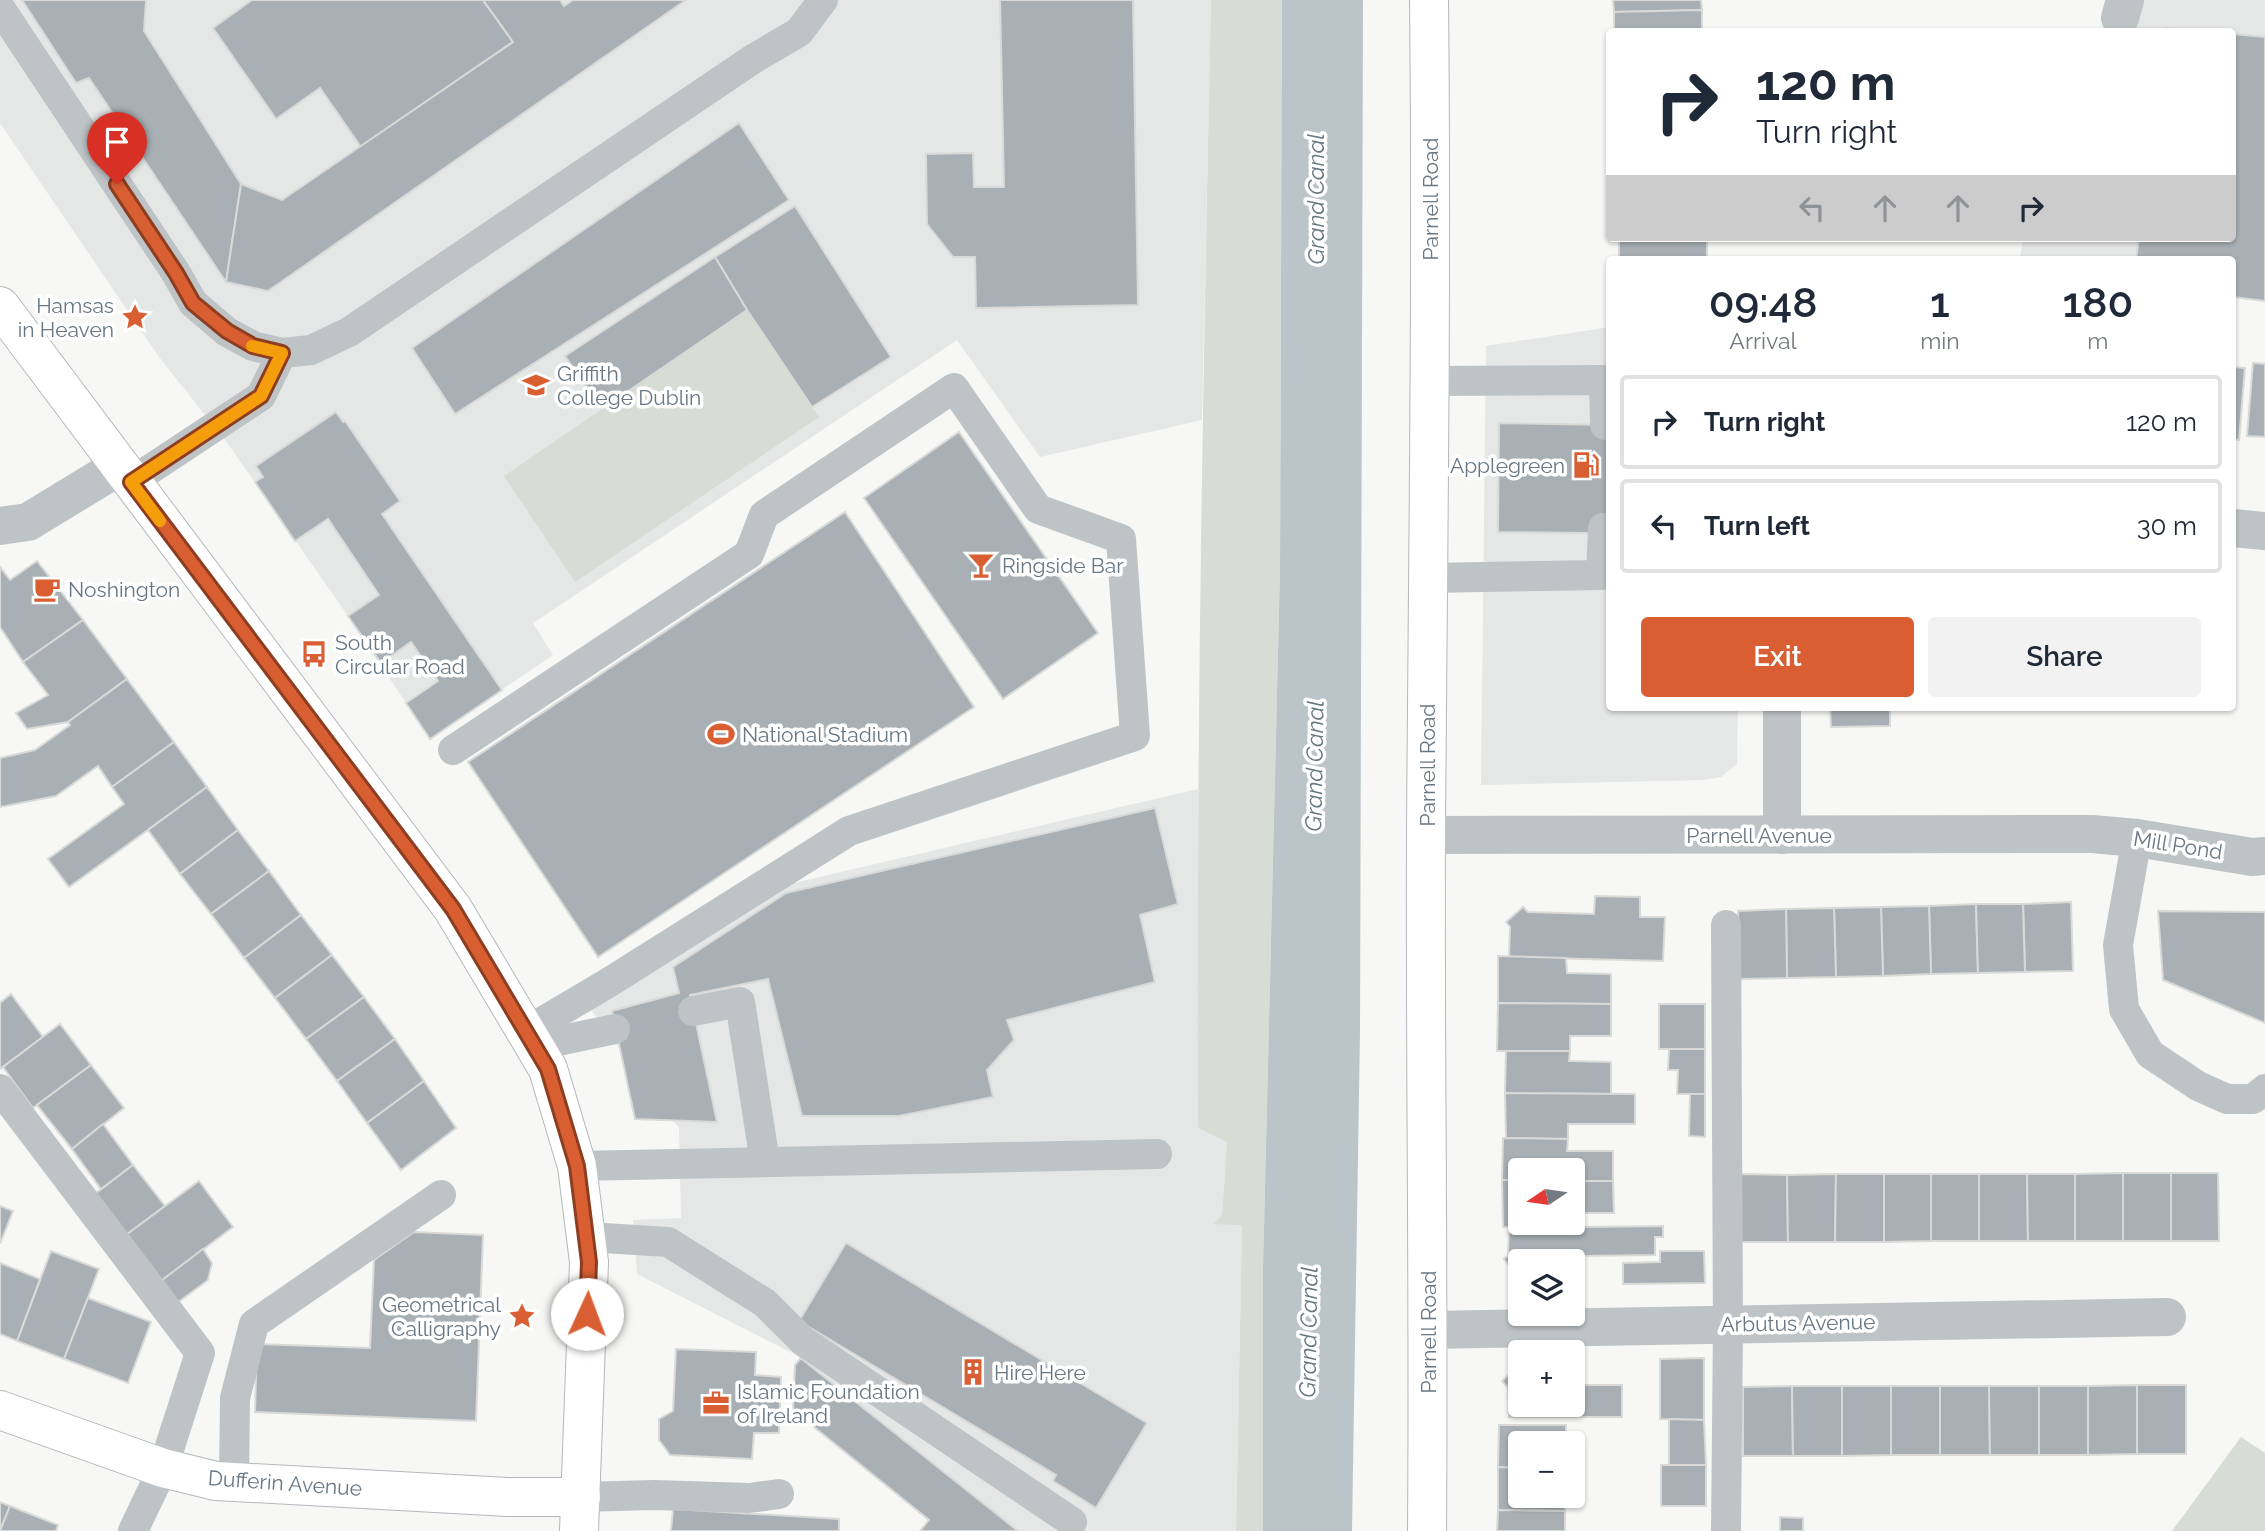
<!DOCTYPE html>
<html lang="en">
<head>
<meta charset="utf-8">
<style>
  body { margin:0; font-family:Raleway,sans-serif; background:#f2f2f3; color:#1f2937; height:100vh; display:flex; flex-direction:column; font-size:26px; white-space:nowrap }
  * { box-sizing:border-box; margin:0 }
  p { font-size:23px; color:#747a83 }
  .icon { flex:none; width:38px; height:38px; fill:none; stroke:currentColor; stroke-width:2; stroke-linecap:round; stroke-linejoin:round }
  .map { position:relative; flex:1; overflow:hidden }
  .drawer { position:absolute; left:1606px; top:256px; width:630px; height:455px; display:flex; flex-direction:column; background:#fff; border-radius:7px; box-shadow:0 2px 5px #0004 }
  .drawer>* { flex:none }
  .top-card { position:absolute; left:1606px; top:28px; width:630px; height:214px; border-radius:7px; box-shadow:0 2px 5px #0004; background:#fff; color:#1f2937; overflow:hidden }
  .needle { width:46px; rotate:257deg }
  .controls { position:absolute; left:1508px; top:1158px; display:grid; gap:14px }
  .controls a { display:grid; place-items:center; width:77px; height:77px; border-radius:7px; background:#fff; box-shadow:0 2px 5px #0004; font-size:35px }
  .pin { position:absolute; display:grid; place-items:center; width:60px; height:60px; color:#fff; margin:-72px -30px; border-radius:50% 50% 50% 0; rotate:-45deg; box-shadow:0 0 7px #0007 }
  .pin .icon { rotate:45deg }
  .me { position:absolute; width:77px; margin:-38px; rotate:2deg; stroke-linejoin:round; filter:drop-shadow(0 0 5px #0008) }
  .turn { display:flex; align-items:center; gap:24px; height:147px; padding:0 35px; font-size:32px }
  .turn .icon { width:91px; height:91px; stroke-width:2.5 }
  .turn b { display:block; font-size:49px; line-height:60px }
  .lanes { display:flex; align-items:center; height:66px; padding:0 35px; background:#0003; justify-content:center; gap:35px; direction:ltr }
  .lanes .off { opacity:.35 }
  .eta { display:flex; justify-content:space-evenly; align-items:center; height:119px; text-align:center }
  .eta b { font-size:42px; font-weight:600; line-height:49px }
  .primary-button { display:flex; gap:14px; margin-top:auto; padding:14px 35px }
  .primary-button a { flex:1; height:80px; border-radius:7px; background:#d95f33; color:#fff; font-size:28px; font-weight:600; line-height:80px; text-align:center }
  .primary-button a+a { background:#f2f2f3; color:#1f2937 }
  ul { padding:0; list-style:none }
  li { display:flex; align-items:center; gap:21px; height:94px; margin:0 14px 10px; padding:0 21px; border:4px solid #e0e1e3; border-radius:7px }
  li div { flex:1 }
  li b { display:block; font-size:26px }
  li em { font-style:normal }
  .map>svg:first-child { display:block }
  .built { fill:#e5e6e6 }
  .green { fill:#d7dcd4 }
  .water { fill:#bac4c9 }
  .building { fill:#a8b0b5; stroke:#d9d9d7; stroke-width:2 }
  .lines { fill:none; stroke-linecap:round; stroke-linejoin:round }
  .secondary-casing { stroke:#b3b8bd; stroke-width:40 }
  .lane { stroke:#bec3c6; stroke-width:30 }
  .street { stroke:#bec3c6; stroke-width:38 }
  .secondary { stroke:#fff; stroke-width:38 }
  .route-casing { stroke:#8d3e21; stroke-width:18 }
  .route { stroke:#d95f33; stroke-width:12 }
  .slow { stroke:#f59e0b; stroke-width:12 }
  .labels { text-anchor:middle; dominant-baseline:central; stroke-width:7; stroke-linejoin:round; paint-order:stroke }
  .street-label { font-size:21px; fill:#687784; stroke:#fff }
  .poi-label { font-size:21px; fill:#687784; stroke:#fff; text-anchor:start }
  .water-label { font-size:23px; font-style:italic; fill:#64777f; stroke:#fff }
</style>
</head>
<body>
<div class="map">
<svg width="2265" height="1531" viewBox="0 0 2265 1531">
  <rect width="100%" height="100%" fill="#f7f7f5"/>
  <g class="built">
    <path d="M0,0H1211L1202,420L1040,457L957,340L533,623L553,655L430,739L348,616L228,444L159,357L0,123Z"/>
    <path d="M2141,0H2265V299L2233,259H2020L2023,238H2233V32L2124,31Z"/>
    <path d="M1610,327V707H1738L1737,764L1721,777L1704,780L1481,785L1486,346Z"/>
    <path d="M1198,789V1128L1227,1142L1222,1215L1214,1223L1242,1224L1236,1531H1018L796,1355L637,1274L633,1220L681,1218L679,1128L591,1010L785,885Z"/>
  </g>
  <g class="green">
    <path d="M1211,0H1282L1280,571L1263,1269V1531H1236L1242,1225L1213,1224L1222,1215L1227,1142L1198,1128C1196,752 1203,376 1211,0Z"/>
    <path d="M747,310L819,417L575,582L504,476Z"/>
    <path d="M2241,1437L2265,1453V1531H2172Z"/>
  </g>
  <path class="water" d="M1282,0H1363L1360,1031L1352,1531H1263V1269L1280,571Z"/>
  <g class="building">
    <path d="M22,0H146L144,31L241,184L226,282L89,78L76,83Z"/>
    <path d="M252,0H483L513,42L361,147L320,88L276,119L213,28Z"/>
    <path d="M483,0H560L564,6L573,0H686L268,291L226,282L241,184L282,200L513,42Z"/>
    <path d="M1000,0H1133L1138,305L976,308L975,257H953L927,224L926,154L973,153L974,187H1004Z"/>
    <path d="M1613,0H1701L1702,10L1614,12Z"/>
    <path d="M1702,10V32H1614V12Z"/>
    <path d="M2165,28L2205,32H2164Z"/>
    <path d="M2233,34L2265,37V301L2233,297V259H2136L2139,238H2233Z"/>
    <path d="M739,123L789,200L455,414L412,348Z"/>
    <path d="M795,206L891,357L812,407L747,310L715,257Z"/>
    <rect x="1619" y="238" width="88" height="21"/>
    <path d="M715,257L747,310L602,409L565,356Z"/>
    <path d="M2253,363L2265,364V437L2247,436Z"/>
    <path d="M2233,367L2245,368L2239,440L2233,439Z"/>
    <path d="M336,412L343,422L345,421L400,501L382,514L502,690L430,739L406,703L438,681L411,642L381,663L348,616L379,595L328,519L295,541L255,482L263,477L256,466Z"/>
    <path d="M1499,423L1610,425V525L1591,533L1498,532Z"/>
    <path d="M959,432L1098,633L1003,699L864,498Z"/>
    <path d="M845,512L974,707L598,957L468,762Z"/>
    <path d="M37,561L83,620L23,662L0,627V567L10,580Z"/>
    <path d="M83,620L127,679L68,722L27,729L16,713L48,695L23,662Z"/>
    <path d="M127,679L174,742L112,787L98,766L56,796L0,807V758L35,750L70,725L68,722Z"/>
    <path d="M1830,707H1890V726L1831,727Z"/>
    <path d="M174,742L207,787L69,887L48,859L124,804L112,787Z"/>
    <path d="M207,787L238,830L180,874L148,830Z"/>
    <path d="M1155,808L1178,904L1140,915L1155,982L1007,1020L1014,1040L987,1070L993,1097L899,1116H802L768,979L690,995L717,1122L635,1119L612,1011L679,993L673,967L786,893Z"/>
    <path d="M238,830L269,871L211,914L180,874Z"/>
    <path d="M269,871L301,915L244,958L211,914Z"/>
    <path d="M1595,896L1640,897V917H1665L1663,961L1509,957L1510,927L1506,922L1523,907L1528,912L1594,914Z"/>
    <path d="M2071,902L2073,971L2025,972L2023,904Z"/>
    <path d="M1976,904L1978,973L1931,974L1929,906Z"/>
    <path d="M1976,904H2023L2025,972L1978,973Z"/>
    <path d="M1929,906L1931,974L1883,976L1881,907Z"/>
    <path d="M1881,907L1883,976L1836,977L1834,908Z"/>
    <path d="M1834,908L1836,977L1787,978L1786,909Z"/>
    <path d="M1786,909L1787,978L1740,979L1738,911Z"/>
    <path d="M2158,911L2265,912V1023L2163,980Z"/>
    <path d="M301,915L332,955L275,998L244,958Z"/>
    <path d="M332,955L364,997L306,1039L275,998Z"/>
    <path d="M1498,956L1566,958L1567,973L1611,974V1004L1498,1003Z"/>
    <path d="M11,994L43,1037L0,1069V1003Z"/>
    <path d="M364,997L395,1039L337,1081L306,1039Z"/>
    <path d="M1498,1003L1611,1004V1036H1570V1051H1497Z"/>
    <rect x="1659" y="1004" width="46" height="45"/>
    <path d="M60,1024L91,1065L33,1108L3,1067Z"/>
    <path d="M395,1039L424,1081L367,1123L337,1081Z"/>
    <path d="M1669,1049H1705V1094H1677L1678,1070H1668Z"/>
    <path d="M1506,1051H1570L1569,1061L1611,1062V1094L1505,1093Z"/>
    <path d="M91,1065L124,1108L72,1149L37,1105Z"/>
    <path d="M424,1081L456,1128L401,1170L367,1123Z"/>
    <path d="M1505,1093L1635,1094V1124H1568V1139L1506,1138Z"/>
    <path d="M1690,1094H1705V1137L1689,1136Z"/>
    <path d="M103,1124L133,1165L101,1189L72,1149Z"/>
    <path d="M1503,1138L1568,1139L1567,1151H1613V1181H1573V1171H1521V1180H1502Z"/>
    <path d="M133,1165L165,1206L126,1235L95,1194Z"/>
    <path d="M2123,1173V1241H2075V1174Z"/>
    <rect x="2123" y="1173" width="48" height="68"/>
    <path d="M2171,1173H2218L2219,1241H2171Z"/>
    <path d="M1740,1174L1787,1175L1788,1242H1740Z"/>
    <path d="M1836,1174L1835,1242H1788L1787,1175Z"/>
    <path d="M1836,1174H1884V1242H1835Z"/>
    <path d="M1884,1174H1931V1241L1884,1242Z"/>
    <rect x="1931" y="1174" width="48" height="67"/>
    <path d="M1979,1174H2027L2028,1241H1979Z"/>
    <path d="M2027,1174H2075V1241H2028Z"/>
    <path d="M1502,1180H1521V1223H1568V1227H1503Z"/>
    <path d="M199,1181L233,1227L161,1281L126,1235Z"/>
    <path d="M1573,1181H1613L1614,1213H1573Z"/>
    <path d="M0,1206L13,1211L0,1244Z"/>
    <path d="M1663,1226V1237H1655V1255L1578,1256L1579,1271H1573V1262H1521L1519,1279L1504,1259L1508,1256L1509,1228Z"/>
    <path d="M414,1232L483,1235L476,1421L255,1412L257,1344L370,1348L374,1260Z"/>
    <path d="M846,1243L1147,1423L1096,1508L1053,1481L1056,1475L799,1321Z"/>
    <path d="M203,1249L212,1263L208,1280L177,1303L161,1281Z"/>
    <path d="M51,1251L99,1269L64,1359L17,1341Z"/>
    <path d="M1660,1251H1704L1705,1283L1623,1284V1263L1660,1262Z"/>
    <path d="M0,1263L40,1279L17,1341L0,1334Z"/>
    <path d="M88,1298L151,1322L128,1383L64,1359Z"/>
    <path d="M676,1349L756,1352L755,1375L781,1377L779,1433H754L752,1459L670,1455L659,1440V1419L673,1411Z"/>
    <path d="M801,1358L803,1360L1018,1531H920L929,1520L793,1410L795,1365Z"/>
    <path d="M1704,1358V1420L1660,1419V1359Z"/>
    <path d="M1520,1363L1521,1405H1573V1367H1579V1385H1622V1417H1509L1508,1388L1502,1381Z"/>
    <path d="M2137,1385V1454L2088,1455V1386Z"/>
    <rect x="2137" y="1385" width="49" height="69"/>
    <path d="M1792,1386L1793,1456H1743V1387Z"/>
    <path d="M1792,1386H1842V1456H1793Z"/>
    <path d="M1842,1386H1891V1455L1842,1456Z"/>
    <rect x="1891" y="1386" width="49" height="69"/>
    <path d="M1940,1386H1989L1990,1455H1940Z"/>
    <path d="M1989,1386H2039V1455H1990Z"/>
    <rect x="2039" y="1386" width="49" height="69"/>
    <path d="M1669,1419L1704,1420L1706,1465H1669Z"/>
    <path d="M1499,1425H1566V1444H1521V1468L1498,1467Z"/>
    <rect x="1661" y="1465" width="45" height="41"/>
    <path d="M1498,1467L1521,1468V1496H1566L1565,1511L1498,1510Z"/>
    <path d="M0,1502L10,1506L0,1531Z"/>
    <path d="M10,1506L58,1525L56,1531H0Z"/>
    <path d="M673,1509L839,1519V1531H671Z"/>
    <path d="M1498,1510L1565,1511V1531H1497Z"/>
    <path d="M1780,1517L1803,1518V1531H1780Z"/>
  </g>
  <g class="lines">
    <defs>
      <g id="secondary">
        <path d="M0,306L453,909L548,1069L577,1166L589,1262L579,1531"/>
        <path d="M0,1410L163,1468L216,1481L508,1497H581"/>
        <path d="M1427,1531C1429,1298 1425,1064 1426,831C1428,554 1432,277 1429,0"/>
      </g>
    </defs>
    <use href="#secondary" class="secondary-casing"/>
    <g class="lane">
      <path d="M0,8L176,273L193,303L227,332L253,346L282,353L311,350L349,332L753,59L799,32L823,0"/>
      <path d="M1429,381L1604,380L1605,425"/>
      <path d="M131,482L261,396L282,353"/>
      <path d="M1428,578L1601,575L1603,528"/>
      <path d="M453,750L749,554L764,515L954,388L1038,509L1121,539L1135,736L849,831L608,983L525,1032"/>
      <path d="M2137,838L2118,945L2124,1009L2150,1054L2198,1086L2227,1099H2253L2265,1089"/>
      <path d="M1726,925L1728,1325L1726,1531"/>
      <path d="M693,1011L740,1002L765,1162"/>
      <path d="M534,1046L615,1029"/>
      <path d="M0,1089L200,1353L163,1468L133,1531"/>
      <path d="M577,1166L1157,1154"/>
      <path d="M587,1237L668,1242L765,1303L803,1341L1072,1522"/>
      <path d="M234,1482L235,1398L254,1324L441,1195"/>
      <path d="M581,1497L654,1495L749,1498L779,1494"/>
    </g>
    <g class="street">
      <path d="M2120,18L2125,0"/>
      <path d="M0,526L28,522L120,466"/>
      <path d="M2233,528L2265,531"/>
      <path d="M1782,707V835"/>
      <path d="M1426,835L2092,834L2137,838L2252,857L2265,856"/>
      <path d="M1429,1330L2167,1317"/>
    </g>
    <use href="#secondary" class="secondary"/>
  </g>
  <g class="lines">
    <defs>
      <path id="route" d="M117,184L176,273L193,303L227,331L253,346L282,353L261,396L131,482L453,909L548,1069L577,1166L589,1262L587,1314"/>
    </defs>
    <use href="#route" class="route-casing"/>
    <use href="#route" class="route"/>
    <path class="slow" d="M160,521L131,482L261,396L282,353L252,346"/>
  </g>
  <defs>
    <symbol id="sight-bare" viewBox="-9 -9 18 18"><path d="M0-6L1.8-2.2L6-1.7L2.9 1.2L3.7 5.4L0 3.3L-3.7 5.4L-2.9 1.2L-6-1.7L-1.8-2.2Z" fill="#d95f33" stroke="#fff" stroke-width="2.5" paint-order="stroke"/></symbol>
    <symbol id="university-bare" viewBox="-9 -9 18 18"><path d="M0-5L7-2L0 1L-7-2ZM-4 1L0 2.5L4 1V4Q0 6-4 4Z" fill="#d95f33" stroke="#fff" stroke-width="2.5" paint-order="stroke"/></symbol>
    <symbol id="fuel-bare" viewBox="-9 -9 18 18"><path d="M-5.5-6h7V0h2V4h1.3V-2.5L3-4.5l.8-.8L6-3V5H2.5V1h-1V6h-7ZM-4.2-4.7v3.2H.2V-4.7Z" fill="#d95f33" stroke="#fff" stroke-width="2.5" paint-order="stroke"/></symbol>
    <symbol id="bar-bare" viewBox="-9 -9 18 18"><path d="M-6-5H6L.8 .8V4.5H3.5V6h-7V4.5H-.8V.8Z" fill="#d95f33" stroke="#fff" stroke-width="2.5" paint-order="stroke"/></symbol>
    <symbol id="cafe-bare" viewBox="-9 -9 18 18"><path d="M-5.5-4.5H6V0H3Q3 3.5 0 3.5H-2.5Q-5.5 3.5-5.5 0ZM3-3.2v2h1.7v-2ZM-6 4.5H4V6H-6Z" fill="#d95f33" stroke="#fff" stroke-width="2.5" paint-order="stroke"/></symbol>
    <symbol id="bus-bare" viewBox="-9 -9 18 18"><path d="M-5-6H5V4H4V6H2V4H-2V6H-4V4H-5ZM-3.5-4V0h7V-4ZM-3.5 1.2v1.5H-2V1.2ZM2 1.2v1.5H3.5V1.2Z" fill="#d95f33" stroke="#fff" stroke-width="2.5" paint-order="stroke"/></symbol>
    <symbol id="stadium-bare" viewBox="-9 -9 18 18"><path d="M0-5a6.5 5 0 1 0 0 10a6.5 5 0 1 0 0-10ZM-3.5-1.8h7v3.6h-7Z" fill="#d95f33" stroke="#fff" stroke-width="2.5" paint-order="stroke"/></symbol>
    <symbol id="building-bare" viewBox="-9 -9 18 18"><path d="M-4-6H4V6H1V3H-1V6H-4ZM-2.5-4.3h1.7v1.8h-1.7ZM.8-4.3h1.7v1.8H.8ZM-2.5-1h1.7V.8h-1.7ZM.8-1h1.7V.8H.8Z" fill="#d95f33" stroke="#fff" stroke-width="2.5" paint-order="stroke"/></symbol>
    <symbol id="office-bare" viewBox="-9 -9 18 18"><path d="M-6-3h4V-5.5h4V-3h4V5H-6ZM-1-4.5V-3h2v-1.5ZM-6 0V1H6V0Z" fill="#d95f33" stroke="#fff" stroke-width="2.5" paint-order="stroke"/></symbol>
  </defs>
  <g fill-rule="evenodd">
    <use href="#sight-bare" x="116" y="298" width="38" height="38"/>
    <use href="#university-bare" x="517" y="366" width="38" height="38"/>
    <use href="#fuel-bare" x="1567" y="446" width="38" height="38"/>
    <use href="#bar-bare" x="962" y="546" width="38" height="38"/>
    <use href="#cafe-bare" x="28" y="570" width="38" height="38"/>
    <use href="#bus-bare" x="295" y="635" width="38" height="38"/>
    <use href="#stadium-bare" x="702" y="715" width="38" height="38"/>
    <use href="#sight-bare" x="503" y="1297" width="38" height="38"/>
    <use href="#building-bare" x="954" y="1353" width="38" height="38"/>
    <use href="#office-bare" x="697" y="1384" width="38" height="38"/>
  </g>
  <g class="labels">
    <g class="street-label">
      <text transform="translate(1430 199) rotate(-90)">Parnell Road</text>
      <text transform="translate(1427 765) rotate(-90)">Parnell Road</text>
      <text x="1759" y="835">Parnell Avenue</text>
      <text transform="translate(2178 845) rotate(9)">Mill Pond</text>
      <text transform="translate(1798 1323) rotate(-1)">Arbutus Avenue</text>
      <text transform="translate(1428 1332) rotate(-90)">Parnell Road</text>
      <text transform="translate(285 1483) rotate(4)">Dufferin Avenue</text>
    </g>
    <g class="poi-label">
      <text x="114" y="305" text-anchor="end">Hamsas<tspan x="114" dy="24">in Heaven</tspan></text>
      <text x="557" y="373">Griffith<tspan x="557" dy="24">College Dublin</tspan></text>
      <text x="1565" y="465" text-anchor="end">Applegreen</text>
      <text x="1002" y="565">Ringside Bar</text>
      <text x="68" y="589">Noshington</text>
      <text x="335" y="642">South<tspan x="335" dy="24">Circular Road</tspan></text>
      <text x="742" y="734">National Stadium</text>
      <text x="501" y="1304" text-anchor="end">Geometrical<tspan x="501" dy="24">Calligraphy</tspan></text>
      <text x="994" y="1372">Hire Here</text>
      <text x="737" y="1391">Islamic Foundation<tspan x="737" dy="24">of Ireland</tspan></text>
    </g>
    <g class="water-label">
      <text transform="translate(1315 199) rotate(-90)">Grand Canal</text>
      <text transform="translate(1314 766) rotate(-89)">Grand Canal</text>
      <text transform="translate(1308 1332) rotate(-89)">Grand Canal</text>
    </g>
  </g>
</svg>
<div class="controls">
<a><svg class="needle" viewBox="-14 -14 28 28"><path d="M0-13l5 13h-10z" fill="#e53935"/><path d="M0 13l5-13h-10z" fill="#747a83"/></svg></a>
<a><svg class="icon" aria-label="layers" viewBox="0 0 24 24"><path d="M12 4l9 5-9 5-9-5zM3 14l9 5 9-5"/></svg></a>
<a>+</a>
<a>−</a>
</div>
<div class="pin" style="left:117px;top:184px;background:#d93025"><svg class="icon" aria-label="arrive" viewBox="0 0 24 24"><path d="M6 21V4h12l-3 4 3 4H6"/></svg></div>
<svg class="me" style="left:587px;top:1314px" viewBox="-20 -20 40 40"><circle r="19" fill="#fff"/><path d="M0-13L10 11 0 6-10 11z" fill="#d95f33"/></svg>
<div class="top-card">
<div class="turn"><svg class="icon" aria-label="right" viewBox="0 0 24 24"><path d="M7 20v-9h11M14 6l5 5-5 5"/></svg><div><b>120 m</b>Turn right</div></div>
<div class="lanes"><svg class="icon off" aria-label="left" viewBox="0 0 24 24"><path d="M17 20v-9H6M10 6l-5 5 5 5"/></svg><svg class="icon off" aria-label="ahead" viewBox="0 0 24 24"><path d="M12 20V5M6 11l6-6 6 6"/></svg><svg class="icon off" aria-label="ahead" viewBox="0 0 24 24"><path d="M12 20V5M6 11l6-6 6 6"/></svg><svg class="icon" aria-label="right" viewBox="0 0 24 24"><path d="M7 20v-9h11M14 6l5 5-5 5"/></svg></div>
</div>
<section class="drawer">
<div class="eta">
<div><b>09:48</b><p>Arrival</p></div>
<div><b>1</b><p>min</p></div>
<div><b>180</b><p>m</p></div>
</div>
<ul>
<li><svg class="icon" aria-label="right" viewBox="0 0 24 24"><path d="M7 20v-9h11M14 6l5 5-5 5"/></svg><div><b>Turn right</b></div><em>120 m</em></li>
<li><svg class="icon" aria-label="left" viewBox="0 0 24 24"><path d="M17 20v-9H6M10 6l-5 5 5 5"/></svg><div><b>Turn left</b></div><em>30 m</em></li>
</ul>
<div class="primary-button"><a>Exit</a><a>Share</a></div>
</section>
</div>
</body>
</html>
